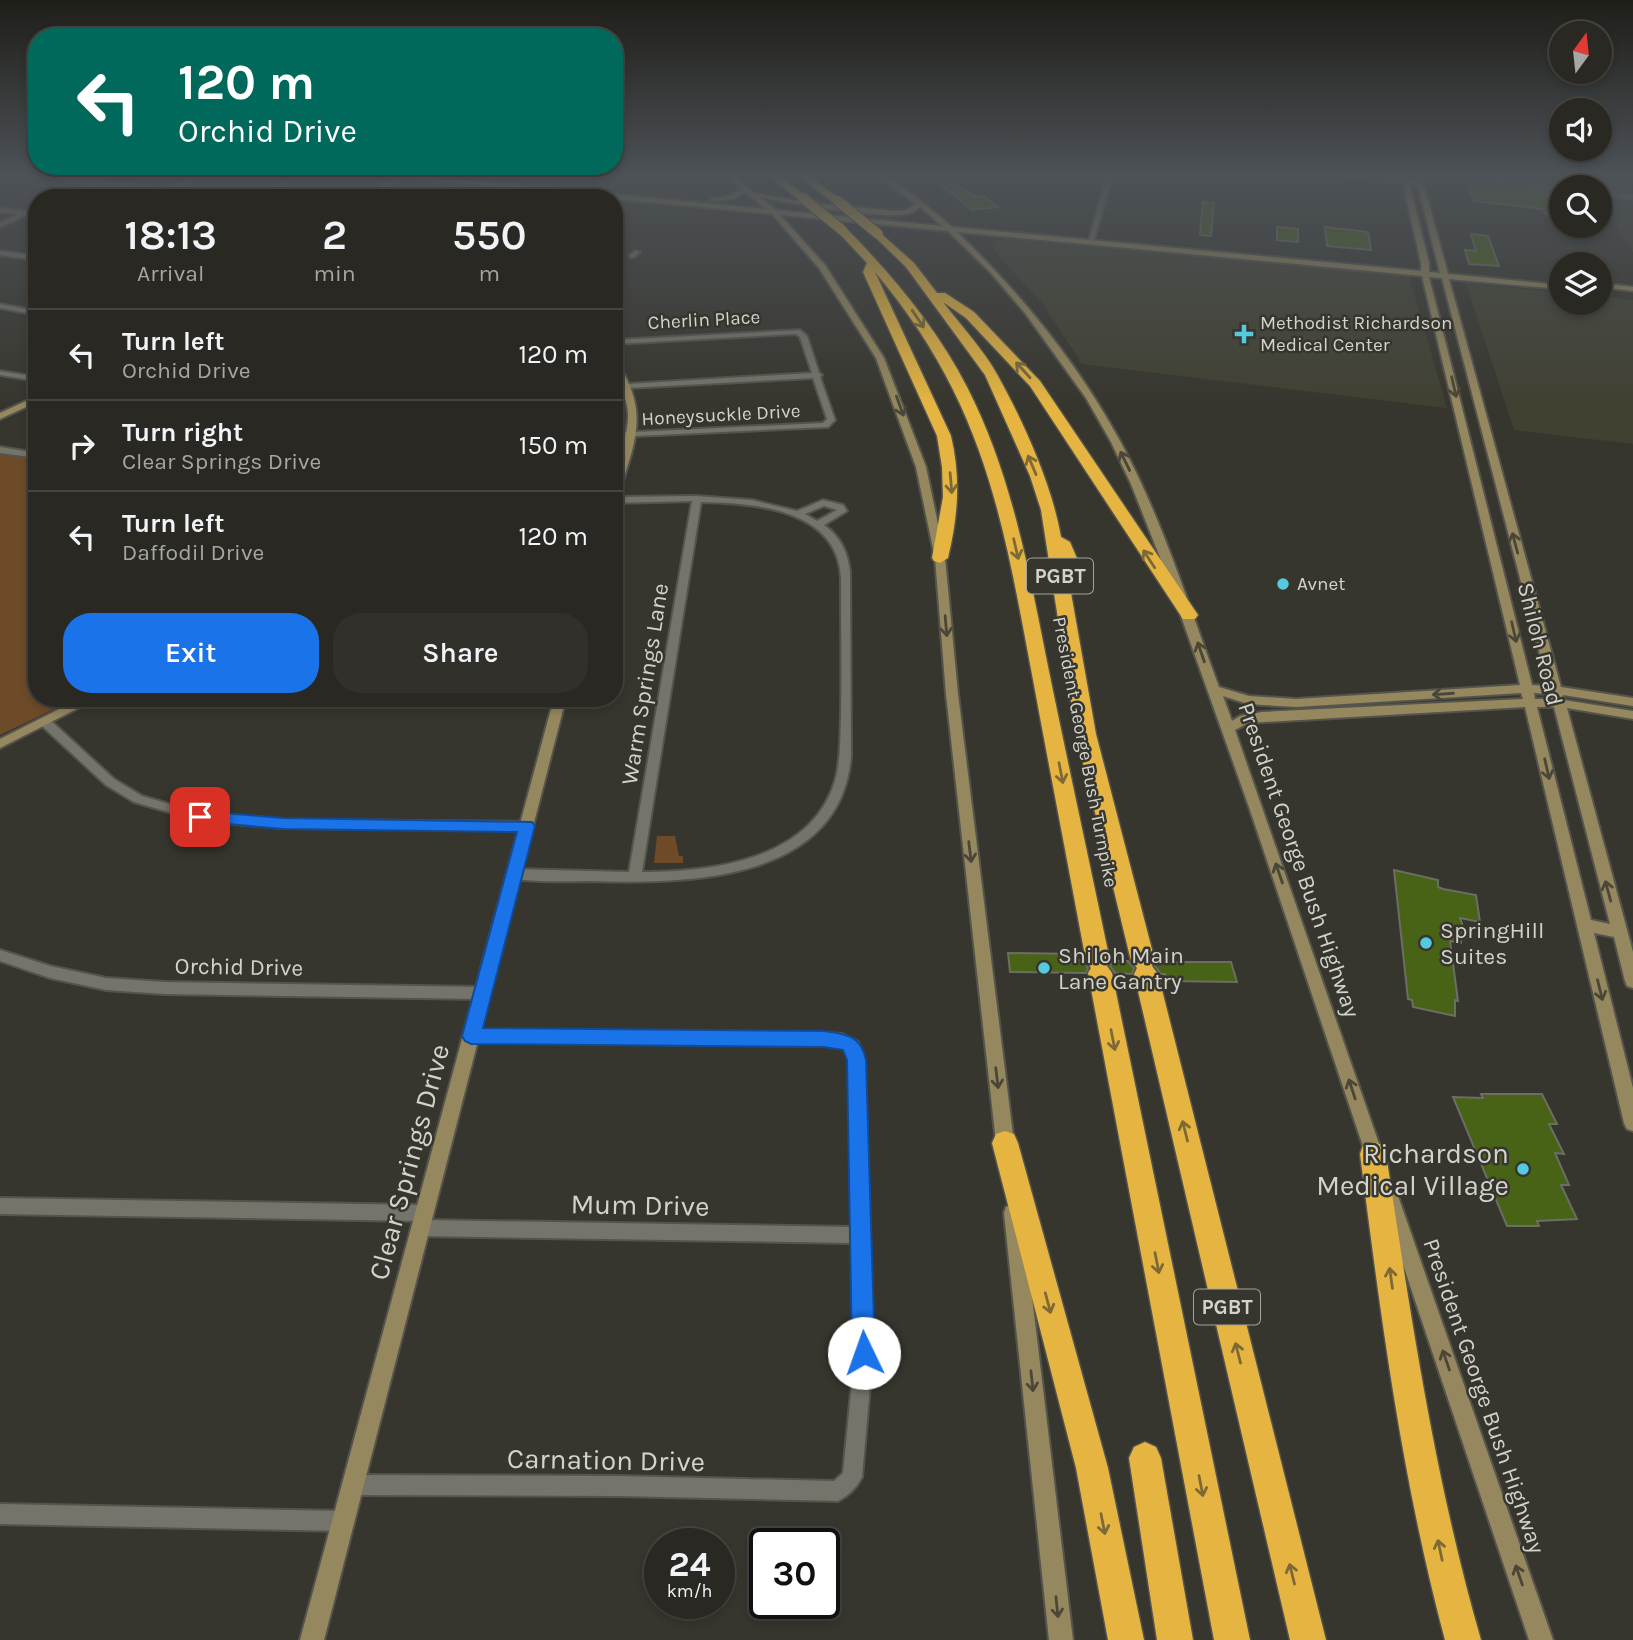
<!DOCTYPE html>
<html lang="en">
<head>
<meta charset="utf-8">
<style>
  body { margin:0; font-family:Karla,sans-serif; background:#31302a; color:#f1f3f6; height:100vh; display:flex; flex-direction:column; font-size:26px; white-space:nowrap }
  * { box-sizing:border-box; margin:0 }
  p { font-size:23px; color:#a5a6a5 }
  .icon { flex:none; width:38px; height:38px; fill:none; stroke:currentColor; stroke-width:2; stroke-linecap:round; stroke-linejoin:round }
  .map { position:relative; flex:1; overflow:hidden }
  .panel { position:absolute; left:28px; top:189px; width:595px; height:518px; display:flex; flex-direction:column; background:#292822; border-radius:28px; box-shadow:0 4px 10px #0003,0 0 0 2px #454440 }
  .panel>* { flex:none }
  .hud { position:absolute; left:28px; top:28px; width:595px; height:147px; border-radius:28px; box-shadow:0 4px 10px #0003,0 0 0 2px #454440; background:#00695c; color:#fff; overflow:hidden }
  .needle { width:46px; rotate:15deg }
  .controls { position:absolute; left:1549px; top:21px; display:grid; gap:14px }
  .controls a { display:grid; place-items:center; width:63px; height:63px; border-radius:50%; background:#292822; box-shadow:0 4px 10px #0003,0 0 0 2px #454440; font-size:35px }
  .speed { position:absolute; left:644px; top:1528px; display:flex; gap:14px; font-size:35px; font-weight:700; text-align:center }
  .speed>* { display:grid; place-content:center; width:91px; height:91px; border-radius:50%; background:#292822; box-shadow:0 4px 10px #0003,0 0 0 2px #454440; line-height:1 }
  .speed small { font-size:18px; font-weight:400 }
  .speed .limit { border:4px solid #111; border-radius:10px; background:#fff; color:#111 }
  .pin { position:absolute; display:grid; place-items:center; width:60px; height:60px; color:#fff; margin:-30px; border-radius:14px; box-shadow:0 4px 10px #0006 }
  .me { position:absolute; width:77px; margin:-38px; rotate:357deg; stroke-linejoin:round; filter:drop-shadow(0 0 5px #0008) }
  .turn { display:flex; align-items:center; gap:24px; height:147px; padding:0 35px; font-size:32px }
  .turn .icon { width:91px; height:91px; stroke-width:2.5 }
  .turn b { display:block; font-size:49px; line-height:60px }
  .eta { display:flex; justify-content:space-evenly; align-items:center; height:119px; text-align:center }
  .eta b { font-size:42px; font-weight:600; line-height:49px }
  .button { display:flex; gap:14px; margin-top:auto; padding:14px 35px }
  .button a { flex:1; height:80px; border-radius:28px; background:#1a73e8; color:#fff; font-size:28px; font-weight:600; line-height:80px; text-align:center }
  .button a+a { background:#31302a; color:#f1f3f6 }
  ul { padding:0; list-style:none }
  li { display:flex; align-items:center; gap:21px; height:91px; padding:0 35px; border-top:2px solid #454440 }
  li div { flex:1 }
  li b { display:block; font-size:26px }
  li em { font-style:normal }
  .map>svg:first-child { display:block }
  .built { fill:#414132 }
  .green { fill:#6e4b28 }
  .building { fill:#486315; stroke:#6a6e65; stroke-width:2 }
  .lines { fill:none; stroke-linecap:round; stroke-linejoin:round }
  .street-casing { stroke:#54544d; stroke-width:4 }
  .secondary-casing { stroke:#54544d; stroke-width:4 }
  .highway-casing { stroke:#54544d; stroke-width:3 }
  .street { fill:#74746a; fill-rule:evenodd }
  .secondary { fill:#96885e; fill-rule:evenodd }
  .highway { fill:#e6b541; fill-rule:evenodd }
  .highway-bridge-casing { stroke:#54544d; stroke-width:12; stroke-linecap:butt }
  .highway-bridge { stroke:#e6b541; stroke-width:10 }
  .oneway { stroke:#7d6936 }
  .oneway2 { stroke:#4a4638 }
  .route { fill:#1a73e8; stroke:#114b97; stroke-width:2 }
  .poi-dot { fill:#55cadf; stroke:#37362e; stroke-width:2.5 }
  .labels { text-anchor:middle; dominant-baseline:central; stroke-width:5; stroke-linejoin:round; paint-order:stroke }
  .far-street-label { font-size:19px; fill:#d3d3ce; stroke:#37362e }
  .far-poi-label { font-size:19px; fill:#d3d3ce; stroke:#37362e; text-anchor:start }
  .shield { fill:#37362e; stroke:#a4a49e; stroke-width:2 }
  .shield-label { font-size:21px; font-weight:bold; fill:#d3d3ce }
  .street-label { font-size:23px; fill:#d3d3ce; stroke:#37362e }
  .poi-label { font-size:23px; fill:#d3d3ce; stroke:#37362e; text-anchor:start }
  .near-poi-label { font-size:28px; fill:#d3d3ce; stroke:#37362e; text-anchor:end }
  .near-street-label { font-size:28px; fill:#d3d3ce; stroke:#37362e }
</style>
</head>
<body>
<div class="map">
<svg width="1633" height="1640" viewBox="0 0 1633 1640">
  <rect width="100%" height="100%" fill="#37362e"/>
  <g class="built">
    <path d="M1585,175H1633V253L1600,199V187H1592Z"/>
    <path d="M1012,239L1409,276L1447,408L1082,364L1042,303L994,251L992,245L997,240Z"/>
    <path d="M1466,283L1561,293V303H1600V296L1633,300V444L1514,430Z"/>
  </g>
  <g class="green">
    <path d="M0,454L37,460V698H77L0,735Z"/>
    <path d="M657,836H675L679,856H683V863H654Z"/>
  </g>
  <g class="building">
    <path d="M942,178L977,197L984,196L998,207L972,210L939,183Z"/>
    <path d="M1497,179L1561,188V215L1545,214L1543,209L1474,201L1466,181L1499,182Z"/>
    <path d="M1203,202L1214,203L1211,236L1200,235Z"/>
    <path d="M1277,227L1298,229V242L1277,240Z"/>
    <path d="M1325,227L1368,232L1371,250L1327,246Z"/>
    <path d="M1471,234L1488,236L1499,266L1469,264L1465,250L1476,251Z"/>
    <path d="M1394,870L1438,880V887L1443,889L1476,895L1480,922L1460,918L1467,937L1461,940V943L1450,941L1458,1001L1455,1000V1016L1413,1007L1412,1000L1408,999Z"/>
    <path d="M1008,953L1076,954L1077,960L1083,961L1088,968L1086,973L1010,972Z"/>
    <path d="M1112,961H1128L1134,968L1132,974L1115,973L1110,966Z"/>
    <path d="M1157,962H1231L1237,982L1166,981L1165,974H1161L1155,966Z"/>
    <path d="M1481,1094H1542L1557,1124H1549L1564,1154L1555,1153L1569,1185H1561L1577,1219L1537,1221L1539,1226H1507L1453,1097L1483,1098Z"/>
  </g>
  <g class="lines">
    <defs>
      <g id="street">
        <path d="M28,175L98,180L166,190L198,175L199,178L173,191L220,198C179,198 140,186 100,185C85,185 73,198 58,198L89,184Z"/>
        <path d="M1107,175H1113L1093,243L1088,244Z"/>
        <path d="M1326,175H1353L1423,183L1420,185Z"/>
        <path d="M280,185L285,186L265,198H257Z"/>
        <path d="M1611,193L1633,195V199L1609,196Z"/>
        <path d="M37,206V210L0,227V223L19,214L0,212V208L26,211Z"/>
        <path d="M0,251L37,256V260L0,255Z"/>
        <path d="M635,251L640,252L634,257H630V255Z"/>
        <path d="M0,304L37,311V315L0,308Z"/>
        <path d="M800,330L807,336L819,373L822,375L820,377L835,420L828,427L614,437V433L823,423L827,419L813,378L628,388L624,386L628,384L812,373L800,337L796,334L614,344V340Z"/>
        <path d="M0,371L37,377V381L0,375Z"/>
        <path d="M0,447L37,453V458L0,453Z"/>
        <path d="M695,496L752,500L797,511L823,500L843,505L847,511L824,525C840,536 848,553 850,572L851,756C841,883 684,884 590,881C568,881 529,883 509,877L508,874L509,871L514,869L629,872L692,501L614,503V497ZM701,502C755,503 838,509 841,578C841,624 842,671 841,717C840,738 841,760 835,781C811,860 712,872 642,872ZM824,506L837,510L817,521L805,514Z"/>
        <path d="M45,718L49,719L114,779L142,796L200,813L283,820L527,822L533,826L527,830L283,828L200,821L134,802L106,785L41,725L39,722L41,719Z"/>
        <path d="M0,950L50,966L106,978L165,982L482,987L487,989L489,993L487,997L482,999L165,994L106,990L50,978L0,961Z"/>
        <path d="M471,1030L823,1033L842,1034L858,1042L864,1060L873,1352L862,1477C857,1487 848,1496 838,1501L618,1496L353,1495L346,1492L343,1485L346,1478L353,1475L618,1476L834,1481L843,1473L855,1352L853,1243L421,1236L415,1234L413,1228L415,1222L419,1221L0,1214V1198L424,1205L430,1207L432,1213L430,1219L426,1220L853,1227L850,1060L847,1050L840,1046L471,1042L466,1040L464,1036L466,1032Z"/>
        <path d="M0,1504L343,1511L350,1514L353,1521L350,1528L343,1531L0,1524Z"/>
      </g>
      <g id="secondary">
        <path d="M383,175H411L766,209L745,192L734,199L711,201V199L730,196L741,189L726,175C740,175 746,191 757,193C802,204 848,206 893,211L906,210L916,204L875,175C894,175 936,214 952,227L1421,271V263L1401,175H1407L1429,263V272L1440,273L1415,175H1421L1448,274L1561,285V289L1449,279L1561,687L1633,698V706L1563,695L1564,700L1633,711V719L1567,708L1633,952V988L1627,986L1625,981L1614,937L1594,933L1633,1088V1131L1627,1129L1624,1123L1525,707L1248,723L1235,730L1385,1161L1382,1167L1376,1169L1370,1167L1249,807L1161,560L1131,484L1111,442L1086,398L1025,313L990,272L948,231L780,215L825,265L884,358L926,467L945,558L958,694L1015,1151L1012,1157L1006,1159L1000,1157L997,1151L946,694L935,558L916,467L876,358L819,268L772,214L401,178L368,198H360L394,178ZM760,197C784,203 891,221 911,213C914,212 917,209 920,207L942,226L776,210ZM957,232L1422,276L1520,685L1296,699L1249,696L1219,687C1188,604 1162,518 1120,441C1077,362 1021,294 957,232ZM1429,277L1442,278L1548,686L1532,685ZM1521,693L1523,699L1262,712L1240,716L1232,721L1223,696L1248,704L1296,707ZM1534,693L1550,694L1551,699H1535ZM1537,707H1554L1610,924L1591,920Z"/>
        <path d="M1600,283L1633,287V291L1600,287Z"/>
        <path d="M614,361L617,362C650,413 635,441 619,494L614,497C614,490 613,482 615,475C619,454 628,436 628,415C628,395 614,380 614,361Z"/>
        <path d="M37,396V402L0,419V413Z"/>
        <path d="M81,698H98L0,748V739Z"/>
        <path d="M554,698H566L324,1640H300Z"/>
        <path d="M1389,1187L1396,1190L1398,1196L1553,1640H1529L1380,1196L1382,1190Z"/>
        <path d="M1013,1204L1020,1207L1022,1213L1073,1640H1049L1004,1213L1006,1207Z"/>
      </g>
      <g id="highway">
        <path d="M768,175H779L808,198L799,200Z"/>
        <path d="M797,175H808L843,201L834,203Z"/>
        <path d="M838,228H846C892,275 937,328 967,387C1015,481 1031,584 1052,686C1071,778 1091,869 1110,961L1107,966L1112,973L1250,1640H1214L1088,973L1091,968L1086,961C1069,869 1051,777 1034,685C1003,521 986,404 875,272L951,436C961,478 958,516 948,558L940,563L934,561L932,558L943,497L942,467L937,436L863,272L867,263L838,232Z"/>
        <path d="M878,231L914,263L937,293H945L974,312L1040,381L1198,615L1195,619H1183L1030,386L966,318L943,302C961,326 984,350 998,376C1024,423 1052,485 1061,537L1070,542L1087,582L1085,586H1073L1068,576L1096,734L1155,961L1152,966L1158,974L1326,1640H1290L1134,974L1137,968L1131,961L1076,734L1041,510L1030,476L985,375L906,267L874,236V232Z"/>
        <path d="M1005,1131L1014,1134L1018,1143L1108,1468L1144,1640H1108L1076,1468L992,1143L996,1134Z"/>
        <path d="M1373,1142L1383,1145L1386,1154C1411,1318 1435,1481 1481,1640H1445C1402,1480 1381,1318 1360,1154L1363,1145Z"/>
        <path d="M1145,1442L1156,1447L1161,1458L1193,1640H1157L1129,1458L1134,1447Z"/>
      </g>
    </defs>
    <use href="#street" class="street-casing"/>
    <use href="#secondary" class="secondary-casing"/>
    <use href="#highway" class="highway-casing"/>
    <use href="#street" class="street"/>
    <use href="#secondary" class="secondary"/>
    <use href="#highway" class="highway"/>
    <defs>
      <g id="highway-bridge">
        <path d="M803,198L842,230"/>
        <path d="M838,201L878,234"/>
      </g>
    </defs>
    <use href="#highway-bridge" class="highway-bridge-casing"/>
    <use href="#highway-bridge" class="highway-bridge"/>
  </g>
  <defs><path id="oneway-shaft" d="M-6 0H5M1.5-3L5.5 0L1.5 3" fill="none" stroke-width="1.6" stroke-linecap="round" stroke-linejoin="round" transform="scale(1.75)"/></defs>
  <g class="oneway">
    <use href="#oneway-shaft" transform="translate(918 319) rotate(56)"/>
    <use href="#oneway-shaft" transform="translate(1023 370) rotate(-132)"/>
    <use href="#oneway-shaft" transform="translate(1032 465) rotate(-113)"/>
    <use href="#oneway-shaft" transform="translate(951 483) rotate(85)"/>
    <use href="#oneway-shaft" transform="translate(1016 549) rotate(77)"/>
    <use href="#oneway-shaft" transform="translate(1149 559) rotate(-123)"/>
    <use href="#oneway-shaft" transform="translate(1061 773) rotate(79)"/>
    <use href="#oneway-shaft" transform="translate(1113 1040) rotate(79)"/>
    <use href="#oneway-shaft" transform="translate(1185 1131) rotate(-104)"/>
    <use href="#oneway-shaft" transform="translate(1157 1263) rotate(79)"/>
    <use href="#oneway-shaft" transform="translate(1391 1278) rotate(-98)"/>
    <use href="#oneway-shaft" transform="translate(1048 1303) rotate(75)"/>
    <use href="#oneway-shaft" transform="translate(1238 1353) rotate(-104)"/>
    <use href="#oneway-shaft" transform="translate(1201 1486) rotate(79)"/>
    <use href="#oneway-shaft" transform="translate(1103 1524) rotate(79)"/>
    <use href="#oneway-shaft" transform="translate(1440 1550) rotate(-102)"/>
    <use href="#oneway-shaft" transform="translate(1292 1574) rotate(-104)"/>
  </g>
  <g class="oneway2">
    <use href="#oneway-shaft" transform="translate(1454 387) rotate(77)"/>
    <use href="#oneway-shaft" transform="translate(900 406) rotate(70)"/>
    <use href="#oneway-shaft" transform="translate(1125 461) rotate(-116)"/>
    <use href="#oneway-shaft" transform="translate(1515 543) rotate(-105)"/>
    <use href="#oneway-shaft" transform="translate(946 626) rotate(85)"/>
    <use href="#oneway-shaft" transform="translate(1514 632) rotate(77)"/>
    <use href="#oneway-shaft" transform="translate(1201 652) rotate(-109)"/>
    <use href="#oneway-shaft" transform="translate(1443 694) rotate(176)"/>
    <use href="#oneway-shaft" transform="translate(1547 769) rotate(77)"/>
    <use href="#oneway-shaft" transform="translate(970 852) rotate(83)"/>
    <use href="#oneway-shaft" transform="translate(1279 873) rotate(-109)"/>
    <use href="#oneway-shaft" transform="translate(1608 891) rotate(-105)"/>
    <use href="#oneway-shaft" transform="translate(1600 990) rotate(76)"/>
    <use href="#oneway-shaft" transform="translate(997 1078) rotate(83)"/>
    <use href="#oneway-shaft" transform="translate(1352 1089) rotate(-108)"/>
    <use href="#oneway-shaft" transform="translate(1446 1360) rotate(-109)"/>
    <use href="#oneway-shaft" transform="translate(1032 1381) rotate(84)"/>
    <use href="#oneway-shaft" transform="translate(1519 1575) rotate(-109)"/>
    <use href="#oneway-shaft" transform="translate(1057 1607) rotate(84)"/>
  </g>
  <linearGradient id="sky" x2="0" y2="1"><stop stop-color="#1e1e19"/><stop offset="0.43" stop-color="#4d5257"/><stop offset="1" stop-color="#4d5257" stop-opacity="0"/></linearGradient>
  <rect width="1633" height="405" fill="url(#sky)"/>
  <path class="route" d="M200,811L283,818L532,822L535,826L483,1028L823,1031C846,1034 861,1035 866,1060L875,1353L872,1361L864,1364L856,1361L852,1353L847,1060L843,1050L823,1047L471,1044L465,1041L462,1036L517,832L283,829L194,821L192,817L194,813Z"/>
  <g class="poi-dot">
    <path d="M1240.5 323.5h7v7h7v7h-7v7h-7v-7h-7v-7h7z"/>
    <circle cx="1283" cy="584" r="7"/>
    <circle cx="1426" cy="943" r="7"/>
    <circle cx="1044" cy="968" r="7"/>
    <circle cx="1523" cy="1169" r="7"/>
  </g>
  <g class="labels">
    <g class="far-street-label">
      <text transform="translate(704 320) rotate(-3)">Cherlin Place</text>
      <text transform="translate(721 415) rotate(-3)">Honeysuckle Drive</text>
      <text transform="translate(1085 752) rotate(79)">President George Bush Turnpike</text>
    </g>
    <g class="far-poi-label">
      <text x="1260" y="323">Methodist Richardson<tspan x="1260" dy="22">Medical Center</tspan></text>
      <text x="1297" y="584">Avnet</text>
    </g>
    <g class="shield">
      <rect x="1027" y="558.5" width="66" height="35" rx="5"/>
      <rect x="1194" y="1289.5" width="66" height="35" rx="5"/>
    </g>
    <g class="shield-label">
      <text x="1060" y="576">PGBT</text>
      <text x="1227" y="1307">PGBT</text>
    </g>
    <g class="street-label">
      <text transform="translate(1540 644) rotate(76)">Shiloh Road</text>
      <text transform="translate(645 684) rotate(-81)">Warm Springs Lane</text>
      <text transform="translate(1299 860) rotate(71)">President George Bush Highway</text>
      <text transform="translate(239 967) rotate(1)">Orchid Drive</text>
      <text transform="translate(1484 1396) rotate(71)">President George Bush Highway</text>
    </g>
    <g class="poi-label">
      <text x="1440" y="930">SpringHill<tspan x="1440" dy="26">Suites</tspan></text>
      <text x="1058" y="955">Shiloh Main<tspan x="1058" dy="26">Lane Gantry</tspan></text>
    </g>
    <g class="near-poi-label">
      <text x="1509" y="1153">Richardson<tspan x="1509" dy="32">Medical Village</tspan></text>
    </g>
    <g class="near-street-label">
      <text transform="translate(409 1162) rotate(-75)">Clear Springs Drive</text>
      <text transform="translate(640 1205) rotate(1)">Mum Drive</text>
      <text transform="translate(606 1460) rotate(1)">Carnation Drive</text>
    </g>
  </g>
</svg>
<div class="controls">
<a><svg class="needle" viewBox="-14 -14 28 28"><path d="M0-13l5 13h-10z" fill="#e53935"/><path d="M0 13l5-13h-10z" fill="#a5a6a5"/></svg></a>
<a><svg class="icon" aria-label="sound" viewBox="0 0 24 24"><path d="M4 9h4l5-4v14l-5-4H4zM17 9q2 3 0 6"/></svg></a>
<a><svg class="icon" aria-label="search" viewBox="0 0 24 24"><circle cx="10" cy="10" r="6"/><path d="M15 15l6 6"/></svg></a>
<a><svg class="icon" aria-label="layers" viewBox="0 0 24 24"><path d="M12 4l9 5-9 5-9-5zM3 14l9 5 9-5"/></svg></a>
</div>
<div class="speed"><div>24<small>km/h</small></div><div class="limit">30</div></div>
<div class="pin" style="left:200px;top:817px;background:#d93025"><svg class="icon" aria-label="arrive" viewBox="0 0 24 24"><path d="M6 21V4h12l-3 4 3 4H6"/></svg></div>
<svg class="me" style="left:864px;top:1353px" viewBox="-20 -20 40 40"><circle r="19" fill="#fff"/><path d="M0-13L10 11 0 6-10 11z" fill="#1a73e8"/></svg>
<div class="hud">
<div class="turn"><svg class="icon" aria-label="left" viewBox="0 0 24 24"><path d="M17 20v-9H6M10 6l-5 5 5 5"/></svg><div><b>120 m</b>Orchid Drive</div></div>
</div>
<section class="panel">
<div class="eta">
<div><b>18:13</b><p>Arrival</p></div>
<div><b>2</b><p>min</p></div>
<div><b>550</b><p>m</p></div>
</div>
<ul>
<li><svg class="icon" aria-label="left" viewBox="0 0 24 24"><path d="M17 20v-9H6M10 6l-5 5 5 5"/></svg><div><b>Turn left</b><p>Orchid Drive</p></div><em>120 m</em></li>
<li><svg class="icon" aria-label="right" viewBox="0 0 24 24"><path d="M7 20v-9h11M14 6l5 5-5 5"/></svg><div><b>Turn right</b><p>Clear Springs Drive</p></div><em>150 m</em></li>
<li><svg class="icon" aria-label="left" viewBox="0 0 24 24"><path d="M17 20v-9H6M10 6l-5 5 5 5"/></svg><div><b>Turn left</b><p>Daffodil Drive</p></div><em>120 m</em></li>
</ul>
<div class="button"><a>Exit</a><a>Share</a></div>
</section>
</div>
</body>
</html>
